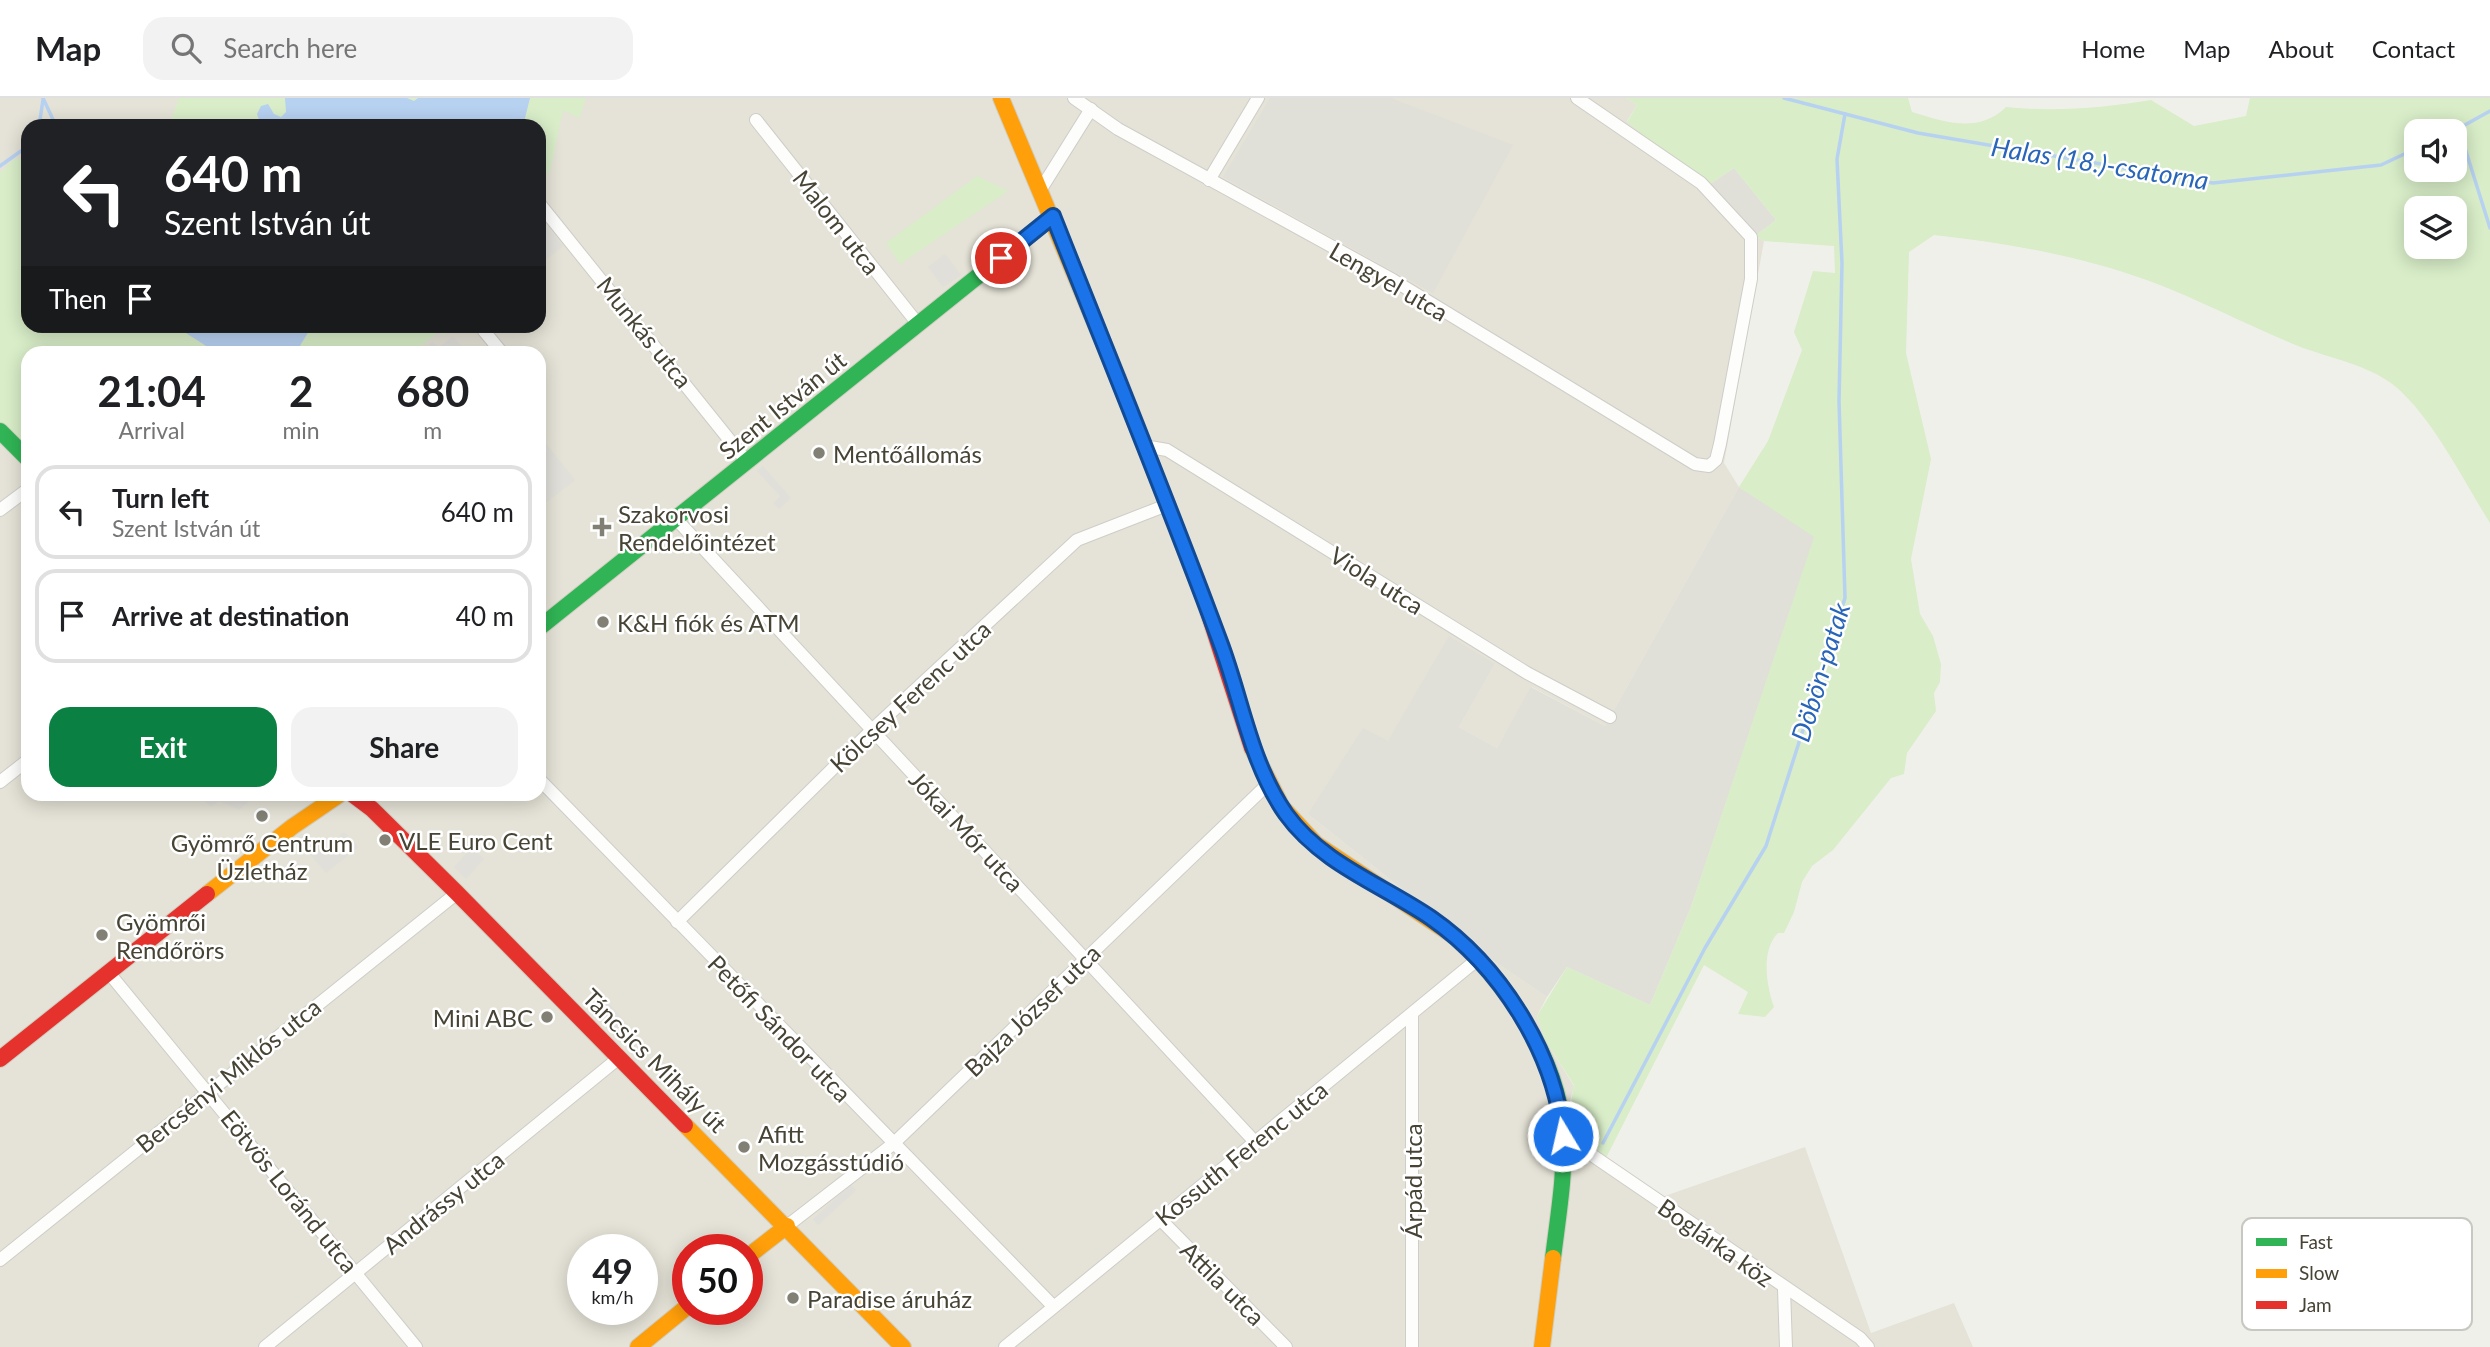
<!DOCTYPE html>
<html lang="en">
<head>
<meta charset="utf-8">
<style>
  body { margin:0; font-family:Lato,sans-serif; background:#f2f2f2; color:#202124; height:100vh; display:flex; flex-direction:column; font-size:26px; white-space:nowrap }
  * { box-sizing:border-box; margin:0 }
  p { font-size:23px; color:#757577 }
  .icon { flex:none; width:38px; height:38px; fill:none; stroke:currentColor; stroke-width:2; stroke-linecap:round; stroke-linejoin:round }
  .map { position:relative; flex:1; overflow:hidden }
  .drawer { position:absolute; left:21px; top:248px; width:525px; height:455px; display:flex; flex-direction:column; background:#fff; border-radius:21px; box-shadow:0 4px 18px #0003 }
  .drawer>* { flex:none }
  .top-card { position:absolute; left:21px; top:21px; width:525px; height:214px; border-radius:21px; box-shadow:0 4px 18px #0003; background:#202124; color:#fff; overflow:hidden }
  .buttons { position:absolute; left:2404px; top:21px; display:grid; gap:14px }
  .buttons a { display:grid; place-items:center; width:63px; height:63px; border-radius:14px; background:#fff; box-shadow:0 4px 18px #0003; font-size:35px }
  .speed { position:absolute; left:567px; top:1136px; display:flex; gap:14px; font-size:35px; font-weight:700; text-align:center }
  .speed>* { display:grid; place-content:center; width:91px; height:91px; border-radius:50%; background:#fff; box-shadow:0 4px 18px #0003; line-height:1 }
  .speed small { font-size:18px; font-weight:400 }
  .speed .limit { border:10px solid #d22; background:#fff; color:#111 }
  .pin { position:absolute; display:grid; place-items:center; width:60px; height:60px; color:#fff; margin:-30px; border:4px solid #fff; border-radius:50%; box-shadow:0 2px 7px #0007 }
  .me { position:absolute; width:77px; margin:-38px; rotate:351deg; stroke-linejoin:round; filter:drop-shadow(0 0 5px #0008) }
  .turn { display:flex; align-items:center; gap:24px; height:147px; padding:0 28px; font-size:32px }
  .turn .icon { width:91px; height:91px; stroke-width:2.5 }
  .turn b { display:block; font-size:49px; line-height:60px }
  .then { display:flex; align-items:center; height:66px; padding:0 28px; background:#0003; gap:14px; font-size:26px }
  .eta { display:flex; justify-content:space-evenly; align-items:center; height:119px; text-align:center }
  .eta b { font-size:42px; font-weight:700; line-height:49px }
  .action { display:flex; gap:14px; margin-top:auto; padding:14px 28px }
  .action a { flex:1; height:80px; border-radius:21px; background:#0b8043; color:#fff; font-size:28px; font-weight:700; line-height:80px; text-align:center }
  .action a+a { background:#f2f2f2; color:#202124 }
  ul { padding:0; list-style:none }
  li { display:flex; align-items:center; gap:21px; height:94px; margin:0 14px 10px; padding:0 14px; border:4px solid #e0e0e0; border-radius:21px }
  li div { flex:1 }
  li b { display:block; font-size:26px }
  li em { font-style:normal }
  header { display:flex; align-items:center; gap:42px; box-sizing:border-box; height:98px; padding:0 35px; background:#fff; border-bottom:2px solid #e0e0e0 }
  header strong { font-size:33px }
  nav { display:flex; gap:38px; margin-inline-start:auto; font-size:24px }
  .search { width:490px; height:63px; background:#f2f2f2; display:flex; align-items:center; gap:18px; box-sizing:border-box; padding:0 24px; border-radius:21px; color:#757577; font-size:26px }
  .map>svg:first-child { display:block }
  .residential { fill:#e5e3d7; fill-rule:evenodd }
  .industrial { fill:#e0dfd8 }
  .green { fill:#d8edc8; fill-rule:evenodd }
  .parking { fill:#e0dfd9 }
  .water { fill:#b7d1f1 }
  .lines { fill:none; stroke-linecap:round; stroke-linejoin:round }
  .stream { stroke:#b7d1f1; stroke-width:3.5 }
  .street-casing { stroke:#cecdc7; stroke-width:14 }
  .fast-casing { stroke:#d0cec0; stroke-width:18 }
  .slow-casing { stroke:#d0cec0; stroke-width:18 }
  .jam-casing { stroke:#d0cec0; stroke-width:18 }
  .street { stroke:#fdfdfc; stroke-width:12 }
  .fast { stroke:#30b455; stroke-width:16 }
  .slow { stroke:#ff9f0a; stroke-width:16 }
  .jam { stroke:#e5322d; stroke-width:16 }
  .route-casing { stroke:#114b97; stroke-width:18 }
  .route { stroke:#1a73e8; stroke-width:12 }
  .poi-dot { fill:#828074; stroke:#fff; stroke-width:2.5 }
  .labels { text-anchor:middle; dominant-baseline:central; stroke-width:5; stroke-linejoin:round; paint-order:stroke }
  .street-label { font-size:24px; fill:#474335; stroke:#fff }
  .poi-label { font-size:24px; fill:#474335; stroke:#fff; text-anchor:start }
  .water-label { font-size:26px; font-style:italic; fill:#2965b8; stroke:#fff }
  .key { fill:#fff; stroke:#c8c7c2; stroke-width:2 }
  .key-label { font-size:19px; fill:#474335 }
</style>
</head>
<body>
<header>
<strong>Map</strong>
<div class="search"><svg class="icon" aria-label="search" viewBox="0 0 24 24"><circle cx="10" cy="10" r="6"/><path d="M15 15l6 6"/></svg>Search here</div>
<nav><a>Home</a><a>Map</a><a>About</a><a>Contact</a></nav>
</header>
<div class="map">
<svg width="2490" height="1249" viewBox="0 0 2490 1249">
  <rect width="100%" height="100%" fill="#f0f0ea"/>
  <path class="residential" d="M0,0H1626L1637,7L1627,23L1702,81L1755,138L1764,143L1724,365L1739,389L1605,628L1532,589L1497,650L1459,629L1495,566L1388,643L1308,716L1484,856L1547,899L1537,918L1545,942L1574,988L1569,1007L1606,1060L1662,1099L1805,1049L1871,1235L1954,1205L1973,1249H0ZM28,28H539V228H28ZM28,256H539V696H28ZM583,1152H642V1211H583ZM688,1152H747V1211H688Z"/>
  <g class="industrial">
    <path d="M1270,0H1391L1513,47L1433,195L1223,79Z"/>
    <path d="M1734,70L1776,122L1755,138L1707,88Z"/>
    <path d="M1739,389L1815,438L1691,809L1650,907L1567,869L1547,899L1484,856L1308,716L1363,630L1388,643L1449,538L1495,566L1459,629L1497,650L1531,589L1605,628Z"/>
  </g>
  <g class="green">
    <path d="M179,0H586L579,20L563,12L550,73L539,82V28H169Z"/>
    <path d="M1626,0H1908L1912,14C1944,24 1979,36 2006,9C2055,14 2103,10 2151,2L2194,28L2246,18L2250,0H2490V425C2463,382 2434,322 2396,289C2370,267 2329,260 2298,248C2249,228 2202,203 2152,184C2082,158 2007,145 1934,137L1909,154L1906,255L1931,361L1911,461L1920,516L1933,538L1941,566L1940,584L1934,595L1936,613L1907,655L1904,676L1891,680L1833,752L1812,768L1802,784L1794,814L1784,835H1778C1761,852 1766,887 1774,909L1765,919L1738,916L1748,894L1704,867L1606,1060C1578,1035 1565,1028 1574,987L1545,942L1537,918L1567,869L1650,907L1691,809L1814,439L1739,389L1768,343L1802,252L1794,234L1813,173L1835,175L1834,148L1764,143L1755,138L1776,122L1734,70L1707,88L1627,24L1637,7ZM2417,33H2455V72H2417ZM2417,110H2455V149H2417Z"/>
    <path d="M28,58V228H447L449,233L445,237L438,234L413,255L28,256V355L0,326V75L13,62Z"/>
    <path d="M977,78L1008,93L900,166L886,145Z"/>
  </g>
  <g class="parking">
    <path d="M539,118L563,148L539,167Z"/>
    <path d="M945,156L961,177L943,189L928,169Z"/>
    <path d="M453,238L467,255H419L433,244L438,250Z"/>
    <path d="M539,337L575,382L539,410Z"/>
    <path d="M763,368L791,400L779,411L773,405L780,398L757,373Z"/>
    <path d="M199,697H257L239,712L219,703L211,709Z"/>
    <path d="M344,734L358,749L326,775L296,739L302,735L315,748L325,739L332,745Z"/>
    <path d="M472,749L484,761L466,781L454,769Z"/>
    <path d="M602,898L628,927L617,935L591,908Z"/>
    <path d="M851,1087L856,1092L818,1127L813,1121Z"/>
  </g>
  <g class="water">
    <path d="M285,0H407L414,3L418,0H530L523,28H261L257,16L261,8L268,6L274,16L281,19L286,14Z"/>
    <path d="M175,228H312L295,256L217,255Z"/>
  </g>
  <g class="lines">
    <g class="stream">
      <path d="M43,0L56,28"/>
      <path d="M1784,0L1918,35L2213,85L2381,67L2417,50"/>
      <path d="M39,28L43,2"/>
      <path d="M2459,31L2490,130"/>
      <path d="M2454,33L2490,13"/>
      <path d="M0,68L28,48"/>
      <path d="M1603,1045L1705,850L1766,748L1845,500L1839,303L1842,165L1837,61L1845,16"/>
    </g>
    <defs>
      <g id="street">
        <path d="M1074,0L1118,31L1393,182L1695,366L1709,368L1716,362L1720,346L1751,181V139L1701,85L1577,0"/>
        <path d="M756,22L918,226"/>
        <path d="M1209,82L1258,0"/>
        <path d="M1041,91L1091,11"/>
        <path d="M539,105L748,365"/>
        <path d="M484,233L503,256"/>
        <path d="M1144,348L1167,352L1527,575L1610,619"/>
        <path d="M0,412L28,391"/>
        <path d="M677,422L1256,1045"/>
        <path d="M539,681L1053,1208"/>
        <path d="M0,684L28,662"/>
        <path d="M677,824L873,631L1077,442L1167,407"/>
        <path d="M109,875L416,1249"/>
        <path d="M1412,917V1249"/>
        <path d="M1564,1038L1860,1240L1868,1249"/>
        <path d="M1160,1121L1286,1249"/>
        <path d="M787,1128L893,1046L1268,686"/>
        <path d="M0,1162L457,795"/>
        <path d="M1784,1191L1786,1249"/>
        <path d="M265,1249L620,959"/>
        <path d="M1005,1249L1478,861"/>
      </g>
      <g id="fast">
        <path d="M0,333L28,361"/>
        <path d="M539,530L1053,118"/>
        <path d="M1454,838C1506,884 1558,960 1563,1032C1566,1074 1558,1118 1553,1160"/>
      </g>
      <g id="slow">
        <path d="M1001,0L1118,280"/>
        <path d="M1252,650L1282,709L1316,746L1454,838"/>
        <path d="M207,796L292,729L339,697"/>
        <path d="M685,1027L903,1249"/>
        <path d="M747,1159L787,1128"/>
        <path d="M638,1249L688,1208"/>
        <path d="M1542,1249L1553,1160"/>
      </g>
      <g id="jam">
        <path d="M1118,280L1203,498L1252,650"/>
        <path d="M352,696L372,711L457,795L685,1027"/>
        <path d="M0,961L207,796"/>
      </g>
    </defs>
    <use href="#street" class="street-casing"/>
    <use href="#fast" class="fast-casing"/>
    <use href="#slow" class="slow-casing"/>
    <use href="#jam" class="jam-casing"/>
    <use href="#street" class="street"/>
    <use href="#fast" class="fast"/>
    <use href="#slow" class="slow"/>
    <use href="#jam" class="jam"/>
  </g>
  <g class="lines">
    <defs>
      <path id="route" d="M1001,160L1053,118C1109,260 1167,401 1220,544C1242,602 1250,664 1286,716C1322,766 1383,787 1431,820C1500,868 1555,954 1563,1038"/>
    </defs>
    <use href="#route" class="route-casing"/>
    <use href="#route" class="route"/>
  </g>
  <g class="poi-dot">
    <circle cx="819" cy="355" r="7"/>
    <path d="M598.5 418.5h7v7h7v7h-7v7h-7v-7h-7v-7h7z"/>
    <circle cx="603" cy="524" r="7"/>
    <circle cx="262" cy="718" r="7"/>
    <circle cx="385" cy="742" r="7"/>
    <circle cx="102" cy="837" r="7"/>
    <circle cx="547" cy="919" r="7"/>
    <circle cx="744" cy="1049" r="7"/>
    <circle cx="793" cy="1200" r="7"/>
  </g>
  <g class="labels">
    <g class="street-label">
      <text transform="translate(837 124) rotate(52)">Malom utca</text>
      <text transform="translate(1389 183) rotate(30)">Lengyel utca</text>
      <text transform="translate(645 234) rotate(51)">Munkás utca</text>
      <text transform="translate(782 307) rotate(-39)">Szent István út</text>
      <text transform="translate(1377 482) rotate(32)">Viola utca</text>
      <text transform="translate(910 598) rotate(-43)">Kölcsey Ferenc utca</text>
      <text transform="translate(967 733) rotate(47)">Jókai Mór utca</text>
      <text transform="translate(1032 912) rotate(-44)">Bajza József utca</text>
      <text transform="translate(780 930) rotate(46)">Petőfi Sándor utca</text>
      <text transform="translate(655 962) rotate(45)">Táncsics Mihály út</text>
      <text transform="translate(228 977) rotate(-39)">Bercsényi Miklós utca</text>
      <text transform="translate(1241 1055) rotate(-39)">Kossuth Ferenc utca</text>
      <text transform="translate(1412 1083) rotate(-90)">Árpád utca</text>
      <text transform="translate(290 1093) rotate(51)">Eötvös Loránd utca</text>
      <text transform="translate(443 1104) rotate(-39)">Andrássy utca</text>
      <text transform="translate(1716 1144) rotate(35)">Boglárka köz</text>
      <text transform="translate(1223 1185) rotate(45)">Attila utca</text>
    </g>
    <g class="poi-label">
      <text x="833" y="355">Mentőállomás</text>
      <text x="618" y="415">Szakorvosi<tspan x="618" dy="28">Rendelőintézet</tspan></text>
      <text x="617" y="524">K&amp;H fiók és ATM</text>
      <text x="399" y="742">VLE Euro Cent</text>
      <text x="262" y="744" text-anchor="middle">Gyömrő Centrum<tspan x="262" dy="28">Üzletház</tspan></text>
      <text x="116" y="823">Gyömrői<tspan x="116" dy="28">Rendőrörs</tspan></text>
      <text x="533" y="919" text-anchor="end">Mini ABC</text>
      <text x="758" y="1035">Afitt<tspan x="758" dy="28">Mozgásstúdió</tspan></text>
      <text x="807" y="1200">Paradise áruház</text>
    </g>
    <g class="water-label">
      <text transform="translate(2100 65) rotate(9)">Halas (18.)-csatorna</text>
      <text transform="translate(1820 574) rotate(-73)">Döbön-patak</text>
    </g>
  </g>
  <rect x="2242" y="1120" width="230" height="112" rx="10" class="key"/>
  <rect x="2256" y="1140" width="31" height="8" fill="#30b455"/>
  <rect x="2256" y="1171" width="31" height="9" fill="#ff9f0a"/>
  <rect x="2256" y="1203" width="31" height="8" fill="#e5322d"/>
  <g class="key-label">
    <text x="2299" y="1151">Fast</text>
    <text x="2299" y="1182">Slow</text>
    <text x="2299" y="1214">Jam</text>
  </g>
</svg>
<div class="buttons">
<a><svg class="icon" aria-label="sound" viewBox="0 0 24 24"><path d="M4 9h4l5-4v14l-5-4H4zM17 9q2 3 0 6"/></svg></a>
<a><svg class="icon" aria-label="layers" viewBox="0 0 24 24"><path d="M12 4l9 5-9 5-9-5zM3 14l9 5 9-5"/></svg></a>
</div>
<div class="speed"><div>49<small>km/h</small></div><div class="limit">50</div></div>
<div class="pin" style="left:1001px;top:160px;background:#d93025"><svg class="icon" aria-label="arrive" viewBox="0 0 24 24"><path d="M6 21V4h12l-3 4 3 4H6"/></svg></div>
<svg class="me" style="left:1563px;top:1038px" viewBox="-20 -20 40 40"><circle r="17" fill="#1a73e8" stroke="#fff" stroke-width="3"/><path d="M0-11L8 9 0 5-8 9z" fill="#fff"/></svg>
<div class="top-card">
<div class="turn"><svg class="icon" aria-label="left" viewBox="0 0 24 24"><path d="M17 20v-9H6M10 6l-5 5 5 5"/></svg><div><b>640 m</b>Szent István út</div></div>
<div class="then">Then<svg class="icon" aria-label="arrive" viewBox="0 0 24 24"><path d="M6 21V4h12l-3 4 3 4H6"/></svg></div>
</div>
<section class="drawer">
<div class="eta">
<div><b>21:04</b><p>Arrival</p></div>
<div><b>2</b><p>min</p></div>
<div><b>680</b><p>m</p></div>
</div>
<ul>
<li><svg class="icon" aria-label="left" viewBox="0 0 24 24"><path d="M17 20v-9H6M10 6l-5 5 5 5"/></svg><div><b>Turn left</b><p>Szent István út</p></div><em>640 m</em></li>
<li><svg class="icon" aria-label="arrive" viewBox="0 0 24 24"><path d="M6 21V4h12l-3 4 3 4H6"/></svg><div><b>Arrive at destination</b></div><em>40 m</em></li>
</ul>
<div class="action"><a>Exit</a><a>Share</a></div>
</section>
</div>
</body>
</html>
